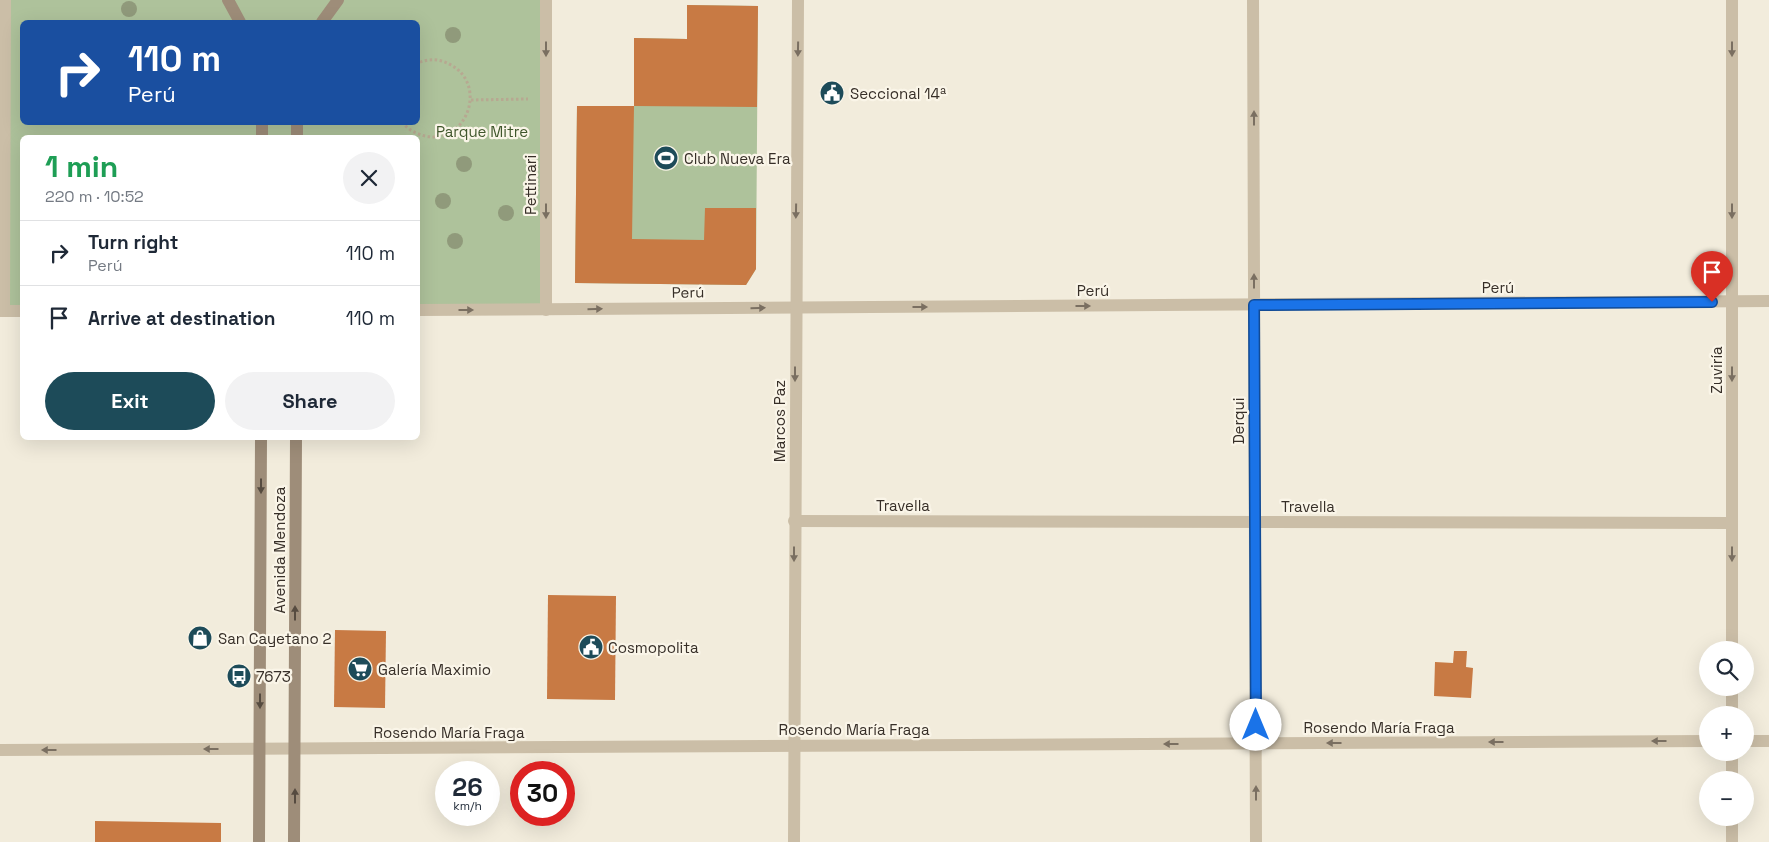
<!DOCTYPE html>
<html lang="en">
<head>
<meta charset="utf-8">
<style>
  body { margin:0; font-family:"Space Grotesk",sans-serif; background:#f2f2f3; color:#1f2937; height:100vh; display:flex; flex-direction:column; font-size:19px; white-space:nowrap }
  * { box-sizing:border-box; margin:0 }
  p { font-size:16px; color:#747a83 }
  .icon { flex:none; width:28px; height:28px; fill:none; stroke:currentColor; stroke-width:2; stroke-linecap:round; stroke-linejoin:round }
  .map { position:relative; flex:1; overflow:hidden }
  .sheet { position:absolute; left:20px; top:135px; width:400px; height:305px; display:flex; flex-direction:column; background:#fff; border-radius:8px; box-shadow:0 5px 20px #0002 }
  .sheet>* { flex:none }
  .guide { position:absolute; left:20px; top:20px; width:400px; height:105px; border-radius:8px; box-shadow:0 5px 20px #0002; background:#1a4fa0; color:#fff; overflow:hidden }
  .controls { position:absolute; left:1699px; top:641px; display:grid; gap:10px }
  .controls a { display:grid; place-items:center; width:55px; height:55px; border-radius:50%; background:#fff; box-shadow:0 5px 20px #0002; font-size:25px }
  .speed { position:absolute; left:435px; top:761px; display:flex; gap:10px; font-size:25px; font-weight:700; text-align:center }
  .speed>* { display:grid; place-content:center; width:65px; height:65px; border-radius:50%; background:#fff; box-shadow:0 5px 20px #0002; line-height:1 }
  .speed small { font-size:12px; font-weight:400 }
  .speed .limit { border:8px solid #d22; background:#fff; color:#111 }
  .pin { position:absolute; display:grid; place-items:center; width:42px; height:42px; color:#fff; margin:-51px -21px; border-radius:50% 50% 50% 0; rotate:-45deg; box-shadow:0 0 5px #0007 }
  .pin .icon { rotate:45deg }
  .me { position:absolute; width:55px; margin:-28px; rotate:0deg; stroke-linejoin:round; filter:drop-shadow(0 0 4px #0008) }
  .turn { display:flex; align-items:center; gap:18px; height:105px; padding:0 25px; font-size:22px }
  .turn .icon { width:65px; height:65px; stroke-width:2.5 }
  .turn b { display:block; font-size:35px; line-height:42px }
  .round { display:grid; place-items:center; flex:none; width:52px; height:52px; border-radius:26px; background:#f2f2f3 }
  .overview { display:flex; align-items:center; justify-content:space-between; height:85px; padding:0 25px }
  h1 { font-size:30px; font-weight:700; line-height:38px; color:#1e9e55 }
  .action { display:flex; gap:10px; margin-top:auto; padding:10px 25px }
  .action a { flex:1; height:58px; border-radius:30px; background:#1d4b59; color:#fff; font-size:20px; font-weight:700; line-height:58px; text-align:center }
  .action a+a { background:#f2f2f3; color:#1f2937 }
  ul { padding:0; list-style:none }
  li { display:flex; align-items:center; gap:15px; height:65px; padding:0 25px; border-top:1px solid #e0e1e3 }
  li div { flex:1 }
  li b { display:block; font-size:19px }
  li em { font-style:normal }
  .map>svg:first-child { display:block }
  .green { fill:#aec29b; fill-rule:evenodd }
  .building { fill:#c87a44 }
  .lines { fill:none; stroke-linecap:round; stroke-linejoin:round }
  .path { stroke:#b7a891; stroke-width:3; stroke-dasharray:2.5 2.5; stroke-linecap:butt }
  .minor { stroke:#cbbea7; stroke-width:12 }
  .secondary { stroke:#9e8d79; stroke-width:12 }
  .tree { fill:#909a7b }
  .oneway { fill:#7a6f61 }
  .oneway2 { fill:#564b40 }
  .route-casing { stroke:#114b97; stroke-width:12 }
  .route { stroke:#1a73e8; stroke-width:9 }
  .labels { text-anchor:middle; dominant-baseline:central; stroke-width:4.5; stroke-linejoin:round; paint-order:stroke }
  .poi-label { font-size:15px; fill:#372f28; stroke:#faf5e8; text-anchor:start }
  .park-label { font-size:15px; fill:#3f562b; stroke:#faf5e8 }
  .street-label { font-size:15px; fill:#372f28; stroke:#faf5e8 }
</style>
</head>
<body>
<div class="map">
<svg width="1769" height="842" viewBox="0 0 1769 842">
  <rect width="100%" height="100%" fill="#f2ecdc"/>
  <g class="green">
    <path d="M5,0H546V310H418V138H22V311H4ZM22,22H418V122H22Z"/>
    <path d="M687,5L758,6L756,269L746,285L575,283L577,106H634V38L687,39Z"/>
  </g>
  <g class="building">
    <path d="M687,5L758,6L757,107L634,106V38L687,39Z"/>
    <path d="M577,106H634L632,239L704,240L705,208H756V269L746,285L575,283Z"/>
    <path d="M548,595L616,596L615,700L547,699Z"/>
    <path d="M335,630L386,631L385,708L334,707Z"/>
    <path d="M1454,651H1467L1466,667L1473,668L1471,698L1434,696L1435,662L1453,663Z"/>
    <path d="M95,821L221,823V842H95Z"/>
  </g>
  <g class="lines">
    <g class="path">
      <path d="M471,100L528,99"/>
      <path d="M402,122C408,130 417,134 425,136C467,145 488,85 451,65C441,59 429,58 418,63"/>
    </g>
    <g class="minor">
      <path d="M546,0V310"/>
      <path d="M1253,0L1256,842"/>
      <path d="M418,310L1769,301"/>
      <path d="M0,311H22"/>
      <path d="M4,311L5,0"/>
      <path d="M794,521L1732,523"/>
      <path d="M1732,650V0"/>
      <path d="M1732,715V688"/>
      <path d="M1745,741H1769"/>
      <path d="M0,750L1708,741"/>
      <path d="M1732,780V752"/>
      <path d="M794,842L798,0"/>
      <path d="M1732,842V818"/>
    </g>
    <g class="secondary">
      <path d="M228,0L240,22"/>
      <path d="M322,22L338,0"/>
      <path d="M262,122V138"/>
      <path d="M297,138V122"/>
      <path d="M259,842L261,438"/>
      <path d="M294,842L296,438"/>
    </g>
  </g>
  <g class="tree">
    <circle cx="129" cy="9" r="8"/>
    <circle cx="453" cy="35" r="8"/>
    <circle cx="464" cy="164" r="8"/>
    <circle cx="443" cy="201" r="8"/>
    <circle cx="506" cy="213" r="8"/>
    <circle cx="455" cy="241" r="8"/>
  </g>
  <defs><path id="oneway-solid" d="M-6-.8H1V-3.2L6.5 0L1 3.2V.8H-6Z" transform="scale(1.25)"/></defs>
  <g class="oneway">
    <use href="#oneway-solid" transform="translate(546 49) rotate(90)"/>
    <use href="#oneway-solid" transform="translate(798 49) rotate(91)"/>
    <use href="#oneway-solid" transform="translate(1732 49) rotate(90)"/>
    <use href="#oneway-solid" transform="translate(1254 118) rotate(-90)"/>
    <use href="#oneway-solid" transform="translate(546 211) rotate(90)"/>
    <use href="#oneway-solid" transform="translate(796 211) rotate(91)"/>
    <use href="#oneway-solid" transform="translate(1732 211) rotate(90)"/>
    <use href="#oneway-solid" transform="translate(1254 281) rotate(-90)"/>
    <use href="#oneway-solid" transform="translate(1083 306)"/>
    <use href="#oneway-solid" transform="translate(920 307)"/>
    <use href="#oneway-solid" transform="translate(758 308) rotate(-1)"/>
    <use href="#oneway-solid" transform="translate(595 309) rotate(-1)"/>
    <use href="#oneway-solid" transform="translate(466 310)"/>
    <use href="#oneway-solid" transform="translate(795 374) rotate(90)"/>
    <use href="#oneway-solid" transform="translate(1732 374) rotate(90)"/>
    <use href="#oneway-solid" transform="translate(794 554) rotate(90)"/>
    <use href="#oneway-solid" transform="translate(1732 554) rotate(90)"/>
    <use href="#oneway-solid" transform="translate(1659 741) rotate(180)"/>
    <use href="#oneway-solid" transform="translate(1496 742) rotate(180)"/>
    <use href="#oneway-solid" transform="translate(1334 743) rotate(180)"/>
    <use href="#oneway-solid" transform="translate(1171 744) rotate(180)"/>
    <use href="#oneway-solid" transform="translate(211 749) rotate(180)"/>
    <use href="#oneway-solid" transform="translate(49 750) rotate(180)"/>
    <use href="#oneway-solid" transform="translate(1256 793) rotate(-90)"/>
  </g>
  <g class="oneway2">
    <use href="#oneway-solid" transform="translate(261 486) rotate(90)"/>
    <use href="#oneway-solid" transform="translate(295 613) rotate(-90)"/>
    <use href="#oneway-solid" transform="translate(260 701) rotate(90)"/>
    <use href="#oneway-solid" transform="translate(295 796) rotate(-90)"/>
  </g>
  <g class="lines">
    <defs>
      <path id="route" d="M1256,725L1254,305L1712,302"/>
    </defs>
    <use href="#route" class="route-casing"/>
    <use href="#route" class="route"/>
  </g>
  <defs>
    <symbol id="civic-disc" viewBox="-11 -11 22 22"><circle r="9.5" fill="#1d4b59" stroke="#faf5e8"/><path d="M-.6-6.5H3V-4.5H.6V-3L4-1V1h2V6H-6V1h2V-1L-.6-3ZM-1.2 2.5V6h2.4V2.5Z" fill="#fff"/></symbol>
    <symbol id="stadium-disc" viewBox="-11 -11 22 22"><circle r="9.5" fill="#1d4b59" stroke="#faf5e8"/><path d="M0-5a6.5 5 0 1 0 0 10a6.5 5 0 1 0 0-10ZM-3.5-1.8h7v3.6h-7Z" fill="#fff"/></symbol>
    <symbol id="shop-disc" viewBox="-11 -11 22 22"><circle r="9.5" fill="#1d4b59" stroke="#faf5e8"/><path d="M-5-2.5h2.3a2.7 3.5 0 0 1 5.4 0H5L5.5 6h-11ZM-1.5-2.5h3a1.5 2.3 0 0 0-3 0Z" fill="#fff"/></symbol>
    <symbol id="supermarket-disc" viewBox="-11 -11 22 22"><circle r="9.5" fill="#1d4b59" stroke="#faf5e8"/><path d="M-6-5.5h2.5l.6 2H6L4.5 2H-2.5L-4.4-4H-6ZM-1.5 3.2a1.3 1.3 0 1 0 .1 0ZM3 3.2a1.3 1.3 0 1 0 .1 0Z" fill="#fff"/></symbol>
    <symbol id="bus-disc" viewBox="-11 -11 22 22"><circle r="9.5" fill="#1d4b59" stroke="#faf5e8"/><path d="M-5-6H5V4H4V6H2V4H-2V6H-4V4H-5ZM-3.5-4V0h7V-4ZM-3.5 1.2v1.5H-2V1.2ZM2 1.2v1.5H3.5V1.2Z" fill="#fff"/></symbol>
  </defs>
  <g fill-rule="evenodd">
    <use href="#civic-disc" x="818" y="79" width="28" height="28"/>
    <use href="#stadium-disc" x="652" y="144" width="28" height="28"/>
    <use href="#shop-disc" x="186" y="624" width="28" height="28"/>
    <use href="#civic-disc" x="577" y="633" width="28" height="28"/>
    <use href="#supermarket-disc" x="346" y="655" width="28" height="28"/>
    <use href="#bus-disc" x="225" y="662" width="28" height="28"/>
  </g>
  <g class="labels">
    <g class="poi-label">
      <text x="850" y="93">Seccional 14ª</text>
      <text x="684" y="158">Club Nueva Era</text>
      <text x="218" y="638">San Cayetano 2</text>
      <text x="608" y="647">Cosmopolita</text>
      <text x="378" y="669">Galería Maximio</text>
      <text x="256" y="676">7673</text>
    </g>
    <g class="park-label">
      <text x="482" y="131">Parque Mitre</text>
    </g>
    <g class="street-label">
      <text transform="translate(530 185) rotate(-90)">Pettinari</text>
      <text x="1498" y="287">Perú</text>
      <text x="1093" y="290">Perú</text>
      <text transform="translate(688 292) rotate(-1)">Perú</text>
      <text transform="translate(1716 370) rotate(-90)">Zuviría</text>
      <text transform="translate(779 421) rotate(-90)">Marcos Paz</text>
      <text transform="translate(1238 421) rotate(-90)">Derqui</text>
      <text x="903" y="505">Travella</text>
      <text x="1308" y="506">Travella</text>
      <text transform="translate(279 550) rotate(-90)">Avenida Mendoza</text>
      <text x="1379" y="727">Rosendo María Fraga</text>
      <text x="854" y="729">Rosendo María Fraga</text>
      <text x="449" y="732">Rosendo María Fraga</text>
    </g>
  </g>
</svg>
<div class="controls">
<a><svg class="icon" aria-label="search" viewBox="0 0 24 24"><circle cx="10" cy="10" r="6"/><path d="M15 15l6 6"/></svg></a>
<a>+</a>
<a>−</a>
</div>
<div class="speed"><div>26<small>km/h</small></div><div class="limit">30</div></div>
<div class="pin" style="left:1712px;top:302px;background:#d93025"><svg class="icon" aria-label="arrive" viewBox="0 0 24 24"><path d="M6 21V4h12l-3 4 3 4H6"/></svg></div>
<svg class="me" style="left:1256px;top:725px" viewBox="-20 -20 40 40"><circle r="19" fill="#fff"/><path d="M0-13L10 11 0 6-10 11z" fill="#1a73e8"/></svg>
<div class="guide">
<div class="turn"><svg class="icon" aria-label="right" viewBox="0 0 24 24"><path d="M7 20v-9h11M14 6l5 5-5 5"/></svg><div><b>110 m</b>Perú</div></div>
</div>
<section class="sheet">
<div class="overview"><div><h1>1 min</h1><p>220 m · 10:52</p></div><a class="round"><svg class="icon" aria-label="close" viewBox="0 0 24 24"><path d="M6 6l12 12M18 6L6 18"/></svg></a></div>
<ul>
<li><svg class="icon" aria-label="right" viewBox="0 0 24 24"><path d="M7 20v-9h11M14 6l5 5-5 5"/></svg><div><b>Turn right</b><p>Perú</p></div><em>110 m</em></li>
<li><svg class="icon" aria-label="arrive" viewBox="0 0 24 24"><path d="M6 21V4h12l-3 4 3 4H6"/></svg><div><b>Arrive at destination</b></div><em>110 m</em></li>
</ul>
<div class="action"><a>Exit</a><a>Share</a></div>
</section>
</div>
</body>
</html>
